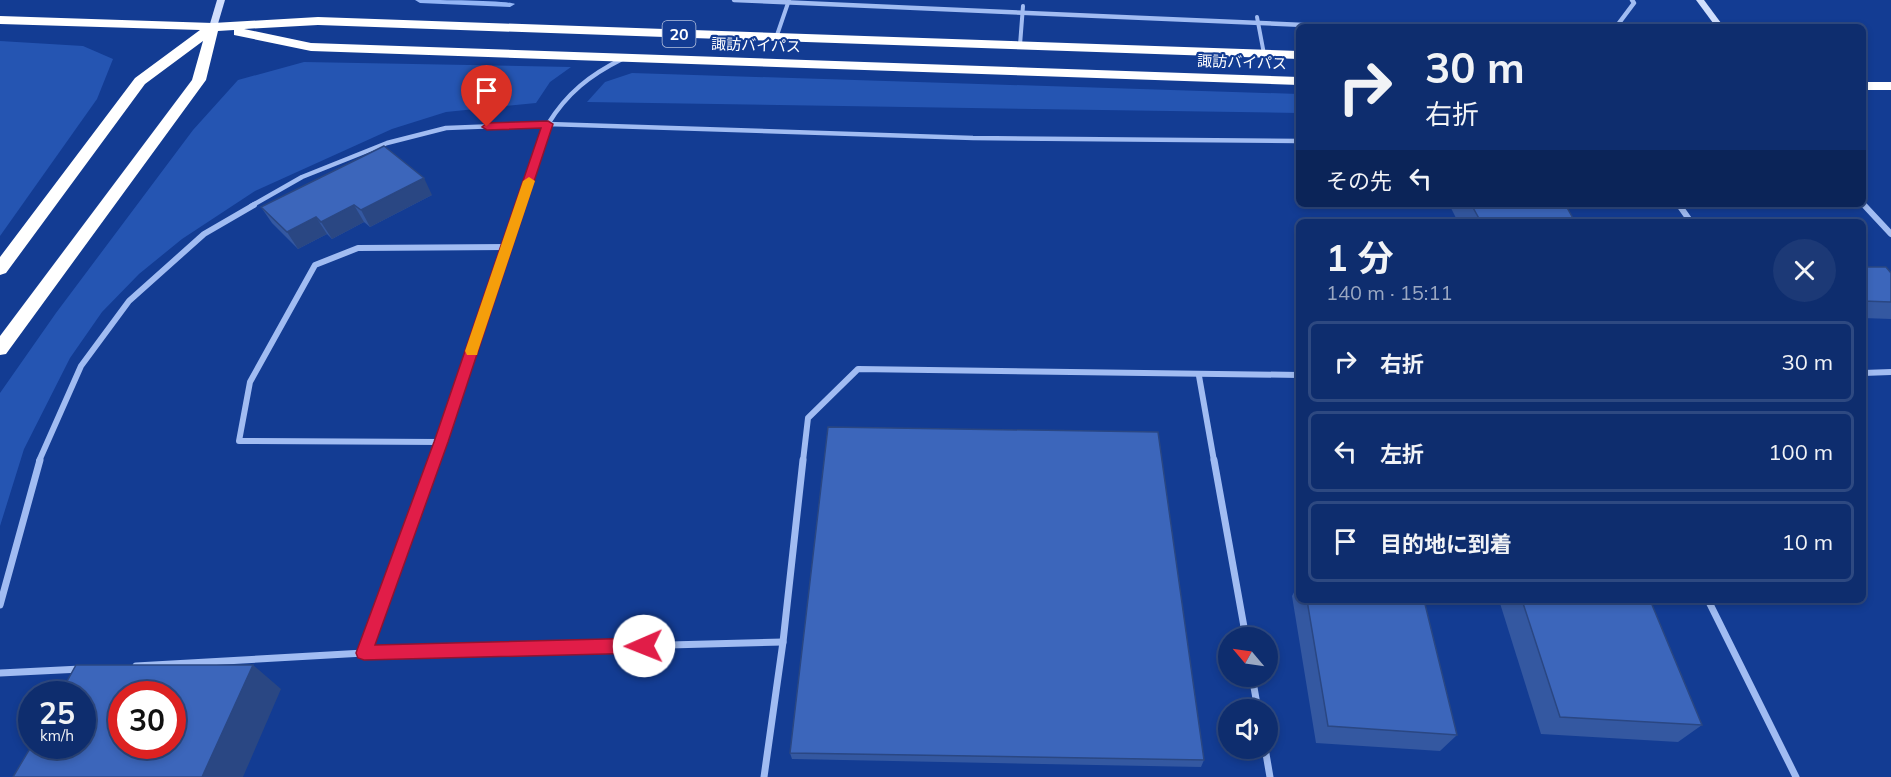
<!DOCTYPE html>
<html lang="ja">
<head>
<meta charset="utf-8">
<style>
  body { margin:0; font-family:Mulish,"Noto Sans JP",sans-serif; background:#1c3976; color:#f1f3f6; height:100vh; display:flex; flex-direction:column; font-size:22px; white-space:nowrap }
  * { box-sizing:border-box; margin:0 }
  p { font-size:20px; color:#9ba8c2 }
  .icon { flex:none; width:33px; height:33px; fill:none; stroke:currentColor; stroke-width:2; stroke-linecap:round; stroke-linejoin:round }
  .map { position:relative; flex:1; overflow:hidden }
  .drawer { position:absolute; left:1296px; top:219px; width:570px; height:384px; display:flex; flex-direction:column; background:#0e2d6e; border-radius:9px; box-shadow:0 3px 9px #0003,0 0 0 2px #2e4981 }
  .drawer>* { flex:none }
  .top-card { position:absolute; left:1296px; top:24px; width:570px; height:183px; border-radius:9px; box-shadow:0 3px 9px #0003,0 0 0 2px #2e4981; background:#0e2d6e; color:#f1f3f6; overflow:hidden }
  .needle { width:39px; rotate:299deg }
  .fabs { position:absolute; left:1218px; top:627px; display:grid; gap:12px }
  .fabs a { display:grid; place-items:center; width:60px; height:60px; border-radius:50%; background:#0e2d6e; box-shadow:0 3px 9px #0003,0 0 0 2px #2e4981; font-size:30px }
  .speed { position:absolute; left:18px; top:681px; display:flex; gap:12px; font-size:30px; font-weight:700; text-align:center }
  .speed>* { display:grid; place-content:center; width:78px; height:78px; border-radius:50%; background:#0e2d6e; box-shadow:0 3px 9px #0003,0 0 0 2px #2e4981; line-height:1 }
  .speed small { font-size:15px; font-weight:400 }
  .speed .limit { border:9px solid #d22; background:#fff; color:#111 }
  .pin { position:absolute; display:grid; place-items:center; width:51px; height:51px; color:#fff; margin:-62px -26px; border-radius:50% 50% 50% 0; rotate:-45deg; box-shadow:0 0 6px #0007 }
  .pin .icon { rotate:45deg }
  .me { position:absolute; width:66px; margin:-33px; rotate:269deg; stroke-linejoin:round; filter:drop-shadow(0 0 4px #0008) }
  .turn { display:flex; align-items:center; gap:21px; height:126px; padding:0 30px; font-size:27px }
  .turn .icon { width:78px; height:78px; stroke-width:2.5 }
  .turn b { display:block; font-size:42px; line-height:51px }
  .then { display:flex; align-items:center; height:57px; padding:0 30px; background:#0003; gap:12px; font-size:22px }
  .round { display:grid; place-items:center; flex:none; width:63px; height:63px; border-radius:32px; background:#1c3976 }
  .overview { display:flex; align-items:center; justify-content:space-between; height:102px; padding:0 30px }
  h1 { font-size:36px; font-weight:700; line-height:45px }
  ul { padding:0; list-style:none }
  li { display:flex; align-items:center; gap:18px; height:81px; margin:0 12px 9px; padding:0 18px; border:3px solid #2e4981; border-radius:9px }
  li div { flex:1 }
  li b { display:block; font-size:22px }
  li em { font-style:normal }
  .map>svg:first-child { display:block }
  .green { fill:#2555b2 }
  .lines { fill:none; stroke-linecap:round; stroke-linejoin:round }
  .stream { fill:#93b5f5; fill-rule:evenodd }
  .lane { stroke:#a1bcf2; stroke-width:4 }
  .street-far2 { stroke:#a1bcf2; stroke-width:4.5 }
  .street-far1 { stroke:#a1bcf2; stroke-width:6 }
  .street { stroke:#a1bcf2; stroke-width:7 }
  .secondary { fill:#d0defc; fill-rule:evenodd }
  .highway { fill:#fff; fill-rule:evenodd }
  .wall { fill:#3458a1 }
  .shaded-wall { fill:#2a4783 }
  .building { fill:#3c66bb; stroke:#2a4783; stroke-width:1.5; fill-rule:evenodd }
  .route { fill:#e11d48; stroke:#92132f; stroke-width:1.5 }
  .slow { fill:#f59e0b }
  .labels { text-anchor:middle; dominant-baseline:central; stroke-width:4.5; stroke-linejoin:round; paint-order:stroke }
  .far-street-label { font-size:15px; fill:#fff; stroke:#133c93 }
  .shield { fill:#133c93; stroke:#b8c4df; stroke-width:1.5 }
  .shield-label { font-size:16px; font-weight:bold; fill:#fff }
</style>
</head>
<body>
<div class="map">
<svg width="1891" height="777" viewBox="0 0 1891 777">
  <rect width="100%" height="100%" fill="#133c93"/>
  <g class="green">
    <path d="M0,41L83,46L113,59L97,99L0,236Z"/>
    <path d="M304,62L571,67L550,82L536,103L446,112L392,129L255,191L182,239L139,274L102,312L70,358L24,449L0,526V393L56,313L193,130L238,80Z"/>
    <path d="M632,73L1299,94V113L587,102L605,82Z"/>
  </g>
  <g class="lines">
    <path class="stream" d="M415,0C433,0 505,0 515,4L510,7L420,3Z"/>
    <g class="lane">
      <path d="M1257,17L1264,54"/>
      <path d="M776,38L789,0"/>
      <path d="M1020,45L1023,6"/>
    </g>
    <g class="street-far2">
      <path d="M734,0L1349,27"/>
      <path d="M1616,27L1634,3L1632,0"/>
      <path d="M1678,204L1680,206"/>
      <path d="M1863,204L1865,206"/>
      <path d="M251,206L302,177L387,143L446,128L548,124L973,138L1299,141"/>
      <path d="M520,206L548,124C567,93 590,75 622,59"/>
    </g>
    <g class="street-far1">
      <path d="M1679,205L1691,222"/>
      <path d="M1864,205L1891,234"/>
      <path d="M1863,373L1891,372"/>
      <path d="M1199,376L1214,461"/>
      <path d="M441,442L239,441L250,382L315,265L358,248L507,247"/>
      <path d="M39,461L81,366L129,301L204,234L254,205"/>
      <path d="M434,461L521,205"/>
      <path d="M803,461L808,418L858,369L1299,375"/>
    </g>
    <g class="street">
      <path d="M1214,460L1246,638"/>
      <path d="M1708,600L1796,777"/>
      <path d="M0,605L40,460"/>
      <path d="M364,653L434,460"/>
      <path d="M136,666L364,653L783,642"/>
      <path d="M0,673L81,669"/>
      <path d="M1252,676L1258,710"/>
      <path d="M1265,748L1270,777"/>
      <path d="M764,777L783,642L803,460"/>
    </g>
    <g class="secondary">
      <path d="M217,0H225L217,27L213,30L209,27Z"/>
      <path d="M1696,0H1704L1724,27H1716Z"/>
    </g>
    <g class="highway">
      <path d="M0,16L213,23L318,17L1299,51V59L318,25L244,29L311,43L1299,77V85L311,51L234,35V30L218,31L206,80L6,354L0,355V336L192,80L203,41L145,84L6,273L0,275V257L135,78L200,30L0,24Z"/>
      <rect x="1863" y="82" width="28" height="8"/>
    </g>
  </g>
  <g class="wall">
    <path d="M432,195L370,227L364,222L332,239L327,234L298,249L272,223L261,207Z"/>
    <path d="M1449,204H1594L1565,205L1575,222H1458Z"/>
    <path d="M1863,267L1891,273V319L1863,318Z"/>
    <path d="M1299,583V600H1424L1457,735L1440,751L1316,743L1292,596Z"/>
    <path d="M1499,600H1650L1702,725L1678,742L1541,734Z"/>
    <path d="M790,753L1204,760L1201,767L792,759Z"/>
  </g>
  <g class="shaded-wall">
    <path d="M424,178L432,195L370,227L361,210Z"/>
    <path d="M354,205L364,222L332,239L321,222Z"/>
    <path d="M316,217L327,234L298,249L287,232Z"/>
    <path d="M253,665L281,689L243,777H202Z"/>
  </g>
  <g class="building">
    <path d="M384,146L424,178L361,210L354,205L321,222L316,217L287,232L261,207Z"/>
    <path d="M1471,204H1565L1575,222H1481Z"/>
    <path d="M1863,267H1886L1891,273V302L1863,301Z"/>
    <path d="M828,427L1158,432L1204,760L790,753Z"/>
    <path d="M1307,600H1424L1457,735L1328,726Z"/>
    <path d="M1522,600H1650L1702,725L1560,717Z"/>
    <path d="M76,665H253L202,777H13L32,745L82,746V694H60ZM122,694H172V746H122Z"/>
  </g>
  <path class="route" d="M548,121L553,124L448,442L375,645L644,638L649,640L652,646L649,651L644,653L364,660L358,658L356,653L434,442L541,128L487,130L482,127L487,123Z"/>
  <path class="slow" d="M529,177L535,181L478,351L477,355H467L465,351L523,181Z"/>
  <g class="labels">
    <g class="far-street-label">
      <text transform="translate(756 45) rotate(2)">諏訪バイパス</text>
      <text transform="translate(1242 62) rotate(2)">諏訪バイパス</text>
    </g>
    <rect class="shield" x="662.5" y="21" width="33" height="26" rx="4.5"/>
    <g class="shield-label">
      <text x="679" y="34">20</text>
    </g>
  </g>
</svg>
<div class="fabs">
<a><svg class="needle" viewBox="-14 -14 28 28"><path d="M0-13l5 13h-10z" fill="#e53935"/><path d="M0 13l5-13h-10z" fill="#9ba8c2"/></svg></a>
<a><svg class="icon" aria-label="sound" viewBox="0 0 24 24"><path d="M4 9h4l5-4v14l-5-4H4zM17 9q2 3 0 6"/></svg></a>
</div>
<div class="speed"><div>25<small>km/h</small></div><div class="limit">30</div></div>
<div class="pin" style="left:487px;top:127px;background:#d93025"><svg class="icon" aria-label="arrive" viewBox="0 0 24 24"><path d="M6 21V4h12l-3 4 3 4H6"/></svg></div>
<svg class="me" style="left:644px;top:646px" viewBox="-20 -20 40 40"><circle r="19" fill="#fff"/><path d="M0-13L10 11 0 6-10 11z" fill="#e11d48"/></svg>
<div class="top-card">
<div class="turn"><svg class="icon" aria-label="right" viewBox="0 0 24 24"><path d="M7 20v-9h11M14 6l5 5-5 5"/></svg><div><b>30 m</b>右折</div></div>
<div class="then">その先<svg class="icon" aria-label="left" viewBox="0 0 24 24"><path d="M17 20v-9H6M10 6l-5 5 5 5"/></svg></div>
</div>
<section class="drawer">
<div class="overview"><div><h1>1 分</h1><p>140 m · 15:11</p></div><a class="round"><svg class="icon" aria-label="close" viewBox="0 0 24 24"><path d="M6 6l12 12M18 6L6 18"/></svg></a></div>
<ul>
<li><svg class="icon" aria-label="right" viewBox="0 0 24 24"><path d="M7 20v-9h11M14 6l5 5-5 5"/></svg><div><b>右折</b></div><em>30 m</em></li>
<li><svg class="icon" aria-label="left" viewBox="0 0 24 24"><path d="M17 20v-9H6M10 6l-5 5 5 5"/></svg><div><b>左折</b></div><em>100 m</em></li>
<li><svg class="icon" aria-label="arrive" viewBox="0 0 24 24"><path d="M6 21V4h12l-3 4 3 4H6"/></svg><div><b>目的地に到着</b></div><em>10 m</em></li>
</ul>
</section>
</div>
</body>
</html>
